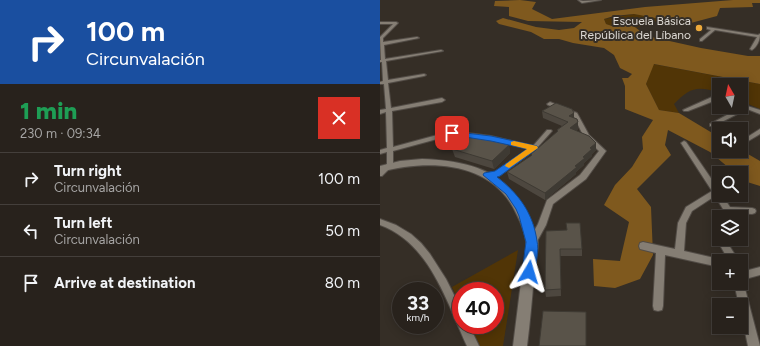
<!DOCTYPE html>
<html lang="en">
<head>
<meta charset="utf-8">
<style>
  body { margin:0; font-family:Figtree,sans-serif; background:#342f29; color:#f1f3f6; height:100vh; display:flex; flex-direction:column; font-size:15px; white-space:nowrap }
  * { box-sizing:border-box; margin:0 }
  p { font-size:13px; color:#a5a4a3 }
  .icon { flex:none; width:22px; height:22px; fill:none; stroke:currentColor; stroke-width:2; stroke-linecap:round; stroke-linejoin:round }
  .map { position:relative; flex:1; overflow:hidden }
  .side { display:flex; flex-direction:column; background:#28221c; width:380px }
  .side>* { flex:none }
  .hud { background:#1a4fa0; color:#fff; overflow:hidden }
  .needle { width:26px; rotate:351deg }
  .tools { position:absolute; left:332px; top:78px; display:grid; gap:8px }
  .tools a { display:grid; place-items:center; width:36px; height:36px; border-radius:0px; background:#28221c; box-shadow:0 2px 10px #0003,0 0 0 1px #443f3b; font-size:20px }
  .speed { position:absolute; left:12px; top:282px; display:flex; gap:8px; font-size:20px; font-weight:700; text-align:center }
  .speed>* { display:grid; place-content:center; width:52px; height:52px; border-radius:50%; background:#28221c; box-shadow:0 2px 10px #0003,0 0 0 1px #443f3b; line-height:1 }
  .speed small { font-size:10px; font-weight:400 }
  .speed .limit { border:6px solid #d22; background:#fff; color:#111 }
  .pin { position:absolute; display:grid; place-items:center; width:34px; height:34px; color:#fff; margin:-17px; border-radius:8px; box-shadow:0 2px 6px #0006 }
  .me { position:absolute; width:44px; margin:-22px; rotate:7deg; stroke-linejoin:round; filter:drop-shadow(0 0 3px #0008) }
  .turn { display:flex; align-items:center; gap:14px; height:84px; padding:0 20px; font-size:18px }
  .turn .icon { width:52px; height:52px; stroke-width:2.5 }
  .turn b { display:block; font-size:28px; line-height:34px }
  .round { display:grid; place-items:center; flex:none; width:42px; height:42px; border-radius:0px; background:#342f29 }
  .overview { display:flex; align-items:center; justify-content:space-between; height:68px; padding:0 20px }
  h1 { font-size:24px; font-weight:800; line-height:30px; color:#1e9e55 }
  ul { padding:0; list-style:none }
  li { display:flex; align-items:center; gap:12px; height:52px; padding:0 20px; border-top:1px solid #443f3b }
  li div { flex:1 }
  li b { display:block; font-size:15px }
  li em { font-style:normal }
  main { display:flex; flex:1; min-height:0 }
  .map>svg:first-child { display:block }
  .green { fill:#513506 }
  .forest { fill:#7f591e }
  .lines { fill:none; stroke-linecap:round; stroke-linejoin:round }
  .minor-casing { stroke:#524c46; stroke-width:2 }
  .tertiary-casing { stroke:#524c46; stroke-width:2 }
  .minor { fill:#857e74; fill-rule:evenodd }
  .tertiary { fill:#857e74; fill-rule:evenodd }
  .wall { fill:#4d473f }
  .shaded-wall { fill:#3e3a33 }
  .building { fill:#595349; stroke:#3e3a33 }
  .route { fill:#1a73e8; stroke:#114b97 }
  .slow { fill:#f59e0b }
  .poi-dot { fill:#eca93b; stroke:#352e26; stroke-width:1.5 }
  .labels { text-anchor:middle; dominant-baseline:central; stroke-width:4; stroke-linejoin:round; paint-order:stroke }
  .far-poi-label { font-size:12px; fill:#dcd8d3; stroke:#352e26; text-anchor:end }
</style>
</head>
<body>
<main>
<section class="side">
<div class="hud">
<div class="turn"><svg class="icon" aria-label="right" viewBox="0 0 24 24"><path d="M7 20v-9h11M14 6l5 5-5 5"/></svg><div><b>100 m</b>Circunvalación</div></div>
</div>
<div class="overview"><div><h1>1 min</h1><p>230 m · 09:34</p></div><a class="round" style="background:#d93025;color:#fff"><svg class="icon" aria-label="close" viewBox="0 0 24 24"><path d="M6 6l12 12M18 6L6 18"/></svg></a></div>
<ul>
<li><svg class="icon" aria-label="right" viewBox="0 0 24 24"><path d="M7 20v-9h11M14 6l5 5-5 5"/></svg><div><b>Turn right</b><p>Circunvalación</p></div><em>100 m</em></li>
<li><svg class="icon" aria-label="left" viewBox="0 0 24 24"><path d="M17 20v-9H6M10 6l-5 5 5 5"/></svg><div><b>Turn left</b><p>Circunvalación</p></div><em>50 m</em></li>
<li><svg class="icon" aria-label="arrive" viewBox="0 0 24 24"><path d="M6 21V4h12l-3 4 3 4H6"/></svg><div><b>Arrive at destination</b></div><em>80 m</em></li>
</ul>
</section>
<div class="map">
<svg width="380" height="346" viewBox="0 0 380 346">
  <rect width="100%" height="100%" fill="#352e26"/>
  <g class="green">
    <path d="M254,14L283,19L256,28C247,22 236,28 226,24L224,19Z"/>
    <path d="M273,64L380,84V109L361,101V85H339V93C318,85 309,88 294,104L299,113L279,110L266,84Z"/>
    <path d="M138,250L123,346H100L90,325H115V291H81V306L72,287Z"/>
  </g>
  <path class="forest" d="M140,0L156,2L152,9L172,19L265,7L353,0H380V3H372L373,7L340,8L337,16L307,24L254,14L234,16L224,19L226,24L232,26L252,25L267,36L321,48L368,56H380V84L274,64L266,84L279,110L299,113L339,137V151H361V150L380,161V186L364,181L361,178V173H355L330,152L288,130L285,145L291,155L257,189L271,207L273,255L260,279L235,288L214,286L213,259L240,261L249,222L224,205L235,185L252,167L263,149L262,137L273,120L245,109V86L242,78H248L252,74L240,68L234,55L224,48L193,43L179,39H164L151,32L119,24L116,21L123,18L156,27L179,30L194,28L202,22L148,21L129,16V7L114,6L115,1Z"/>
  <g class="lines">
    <defs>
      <g id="minor">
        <path d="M198,0L203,1L221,0L202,3Z"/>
        <path d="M0,22H16L18,23L3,38V42L37,37L39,38L4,45L5,59L61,50L63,51L6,61L8,80L44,74L46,75L44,76L8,83L11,108L62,98L65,100L62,102L12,111L13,147L72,131L111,136L153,146L167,130H171L172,131L156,149L119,176L108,177L104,175L106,173L115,172L149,149L111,140L72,135L13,151V165L2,176H0V170L7,164V152L0,154V150L7,148L6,112L0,114V110L6,109L4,84H0V82L3,81L2,62H0V60H1L0,37L13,24H0Z"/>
        <path d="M327,27L378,35L380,34C380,40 377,47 372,50L370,49L377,37L335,30L322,41H320V39L331,30L327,29Z"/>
        <path d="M339,95V99L308,111H304L303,110L332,97Z"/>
        <path d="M170,102L197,113L209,135L226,151L206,179L173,204L166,225L155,245L152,246L149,245L148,242L158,224L167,200L200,175L219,151L204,137L193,115L168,105L167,104Z"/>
        <path d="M361,104L380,110V114L367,109L334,126H330V124L362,107L361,106Z"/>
        <path d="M380,129V134L365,143H361V141Z"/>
        <path d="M304,141L306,142L339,190V195H342L350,207L372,208L375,209L376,211L375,213L372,214L350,213L345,217H339V239H345L359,261H349L333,233L335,221L337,219L336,217L343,209L335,196L312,211L306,223L304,251L339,259L343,261H339V267L285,255L283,306L282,310L278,311L274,310L273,306L276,253L260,249L259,246L260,243L263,242L295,249L298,223L306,207L332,191L301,143Z"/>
        <path d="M0,219L16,225L31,234L41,243L50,254L66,279L81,309V325H89L99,346H87C67,303 50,243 0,225Z"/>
        <path d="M380,267V275L369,278L363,281L380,346H368L361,313V305H359L354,283H361V272Z"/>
      </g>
      <path id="tertiary" d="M42,159C90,161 126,170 148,216C152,224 157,233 158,242C158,253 155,265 154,276C152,299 150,323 147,346H133C136,322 139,298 142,274C144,263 147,252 146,241C145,232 141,223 137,215C113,161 50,159 0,172V166L20,161Z"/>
    </defs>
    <use href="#minor" class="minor-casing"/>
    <use href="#tertiary" class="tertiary-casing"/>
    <use href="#minor" class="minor"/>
    <use href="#tertiary" class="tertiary"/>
  </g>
  <g class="wall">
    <path d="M162,111L194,113V118L198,122V129L196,131L216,150L212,154V156L204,163V165L196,172V174L165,200L129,179L127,172L151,156V154L177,132V130L182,126L163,118Z"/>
    <path d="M129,145L130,153L114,169L75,157L72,149Z"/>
    <path d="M166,231L202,249V256H180L181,296L166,297L165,290Z"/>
  </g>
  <g class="shaded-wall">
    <path d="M194,113V120L189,116Z"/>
    <path d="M198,122V129L190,135V128Z"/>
    <path d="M216,143V150L212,154V156L204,163V165L196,172V174L165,200V193L195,166L210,148Z"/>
    <path d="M129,145L130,153L114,169L112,161Z"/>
  </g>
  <g class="building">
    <path d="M176,103L192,109L194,113L189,116L197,119L198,122L190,128L209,136L216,143L210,148L212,149L203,157L205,158L195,166L197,167L165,193L127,172L152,155L151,154L178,131L177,130L188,122L162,111Z"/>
    <path d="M90,134L129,145L112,161L72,149Z"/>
    <path d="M186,223H200L202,249H180L181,289L165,290L166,231L187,230Z"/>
    <path d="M163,311L206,312V346H159Z"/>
  </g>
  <path class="route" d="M69,131L111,136L157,146L158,148L120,176L117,177C139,194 153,213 157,241C159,250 156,262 155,272L153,276L149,277L144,276L142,272L146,242L139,216L136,209L126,194L103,175L104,173L115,171L147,149L111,141L72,135H69Z"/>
  <path class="slow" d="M134,141L157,146L158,148L129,168L125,166L126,164L147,149L131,145V142Z"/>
  <circle class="poi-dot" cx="319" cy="28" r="4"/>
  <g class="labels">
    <g class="far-poi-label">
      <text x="311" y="21">Escuela Básica<tspan x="311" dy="14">República del Líbano</tspan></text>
    </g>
  </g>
</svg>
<div class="tools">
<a><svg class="needle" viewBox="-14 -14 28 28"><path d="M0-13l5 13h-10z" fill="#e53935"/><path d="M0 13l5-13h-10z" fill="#a5a4a3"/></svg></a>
<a><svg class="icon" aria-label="sound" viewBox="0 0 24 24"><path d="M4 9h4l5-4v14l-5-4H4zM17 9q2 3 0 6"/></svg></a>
<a><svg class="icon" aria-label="search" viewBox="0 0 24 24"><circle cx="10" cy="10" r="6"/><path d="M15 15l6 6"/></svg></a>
<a><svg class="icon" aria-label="layers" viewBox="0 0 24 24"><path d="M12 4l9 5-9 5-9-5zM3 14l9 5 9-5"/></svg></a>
<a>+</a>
<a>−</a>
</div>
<div class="speed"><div>33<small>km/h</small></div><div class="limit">40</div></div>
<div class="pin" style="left:72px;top:133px;background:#d93025"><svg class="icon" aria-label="arrive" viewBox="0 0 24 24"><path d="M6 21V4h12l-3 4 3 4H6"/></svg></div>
<svg class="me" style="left:149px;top:272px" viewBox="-20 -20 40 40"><path d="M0-17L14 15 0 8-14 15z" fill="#1a73e8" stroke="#fff" stroke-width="4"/></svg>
</div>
</main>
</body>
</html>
